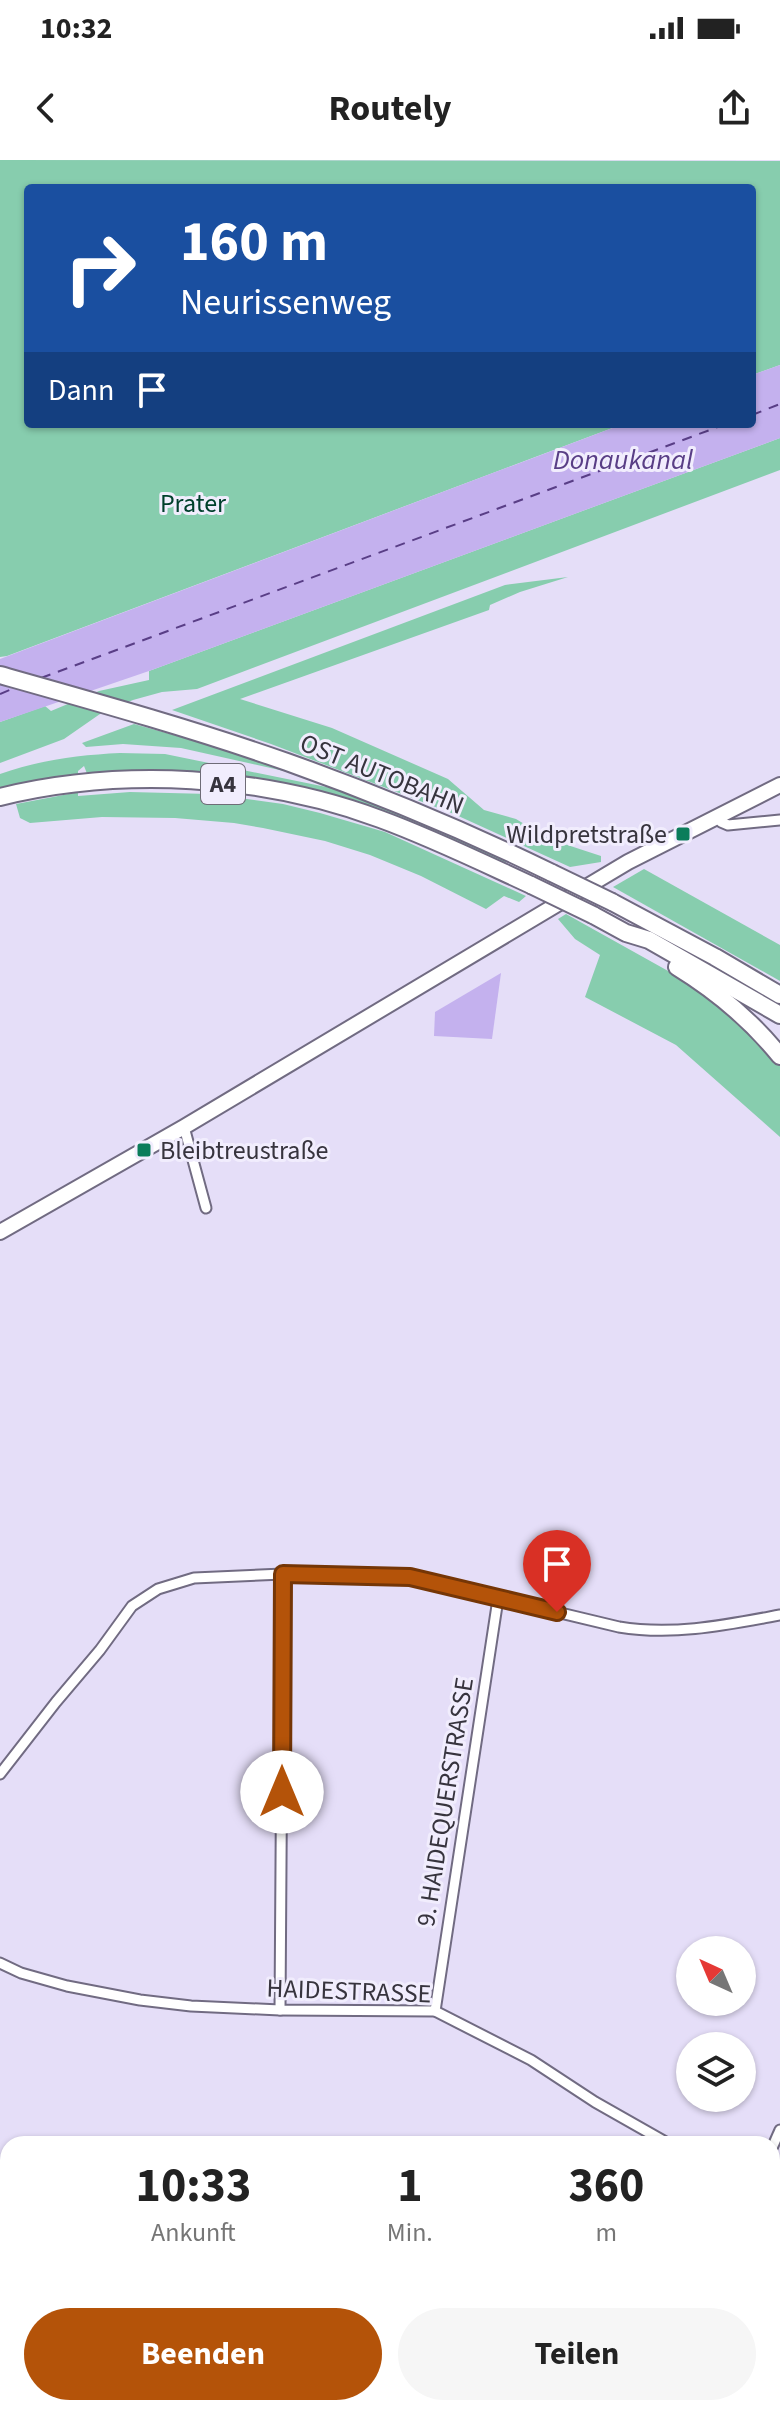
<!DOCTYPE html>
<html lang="de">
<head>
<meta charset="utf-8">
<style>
  body { margin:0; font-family:"Source Sans 3",sans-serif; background:#f6f6f6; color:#222; height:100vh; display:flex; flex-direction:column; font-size:30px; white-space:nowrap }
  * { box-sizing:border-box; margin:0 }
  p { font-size:26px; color:#767676 }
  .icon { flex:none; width:44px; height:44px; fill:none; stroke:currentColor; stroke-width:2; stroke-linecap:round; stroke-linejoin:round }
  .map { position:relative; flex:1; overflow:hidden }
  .panel { position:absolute; left:0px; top:1976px; width:780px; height:280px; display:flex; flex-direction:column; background:#fff; border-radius:24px 24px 0 0; box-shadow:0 2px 6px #0004 }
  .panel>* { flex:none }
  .guide { position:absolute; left:24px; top:24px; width:732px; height:244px; border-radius:8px; box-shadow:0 2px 6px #0004; background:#1a4fa0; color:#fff; overflow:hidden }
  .needle { width:52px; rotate:316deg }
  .controls { position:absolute; left:676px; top:1776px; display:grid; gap:16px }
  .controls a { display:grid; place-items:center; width:80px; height:80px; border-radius:50%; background:#fff; box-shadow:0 2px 6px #0004; font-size:40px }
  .pin { position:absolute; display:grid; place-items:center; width:68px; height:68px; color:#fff; margin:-82px -34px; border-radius:50% 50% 50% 0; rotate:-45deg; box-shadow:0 0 8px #0007 }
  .pin .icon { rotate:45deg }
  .me { position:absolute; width:88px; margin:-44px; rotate:0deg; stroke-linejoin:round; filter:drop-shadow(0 0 6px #0008) }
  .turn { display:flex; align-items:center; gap:28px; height:168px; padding:0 24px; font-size:36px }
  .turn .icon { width:104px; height:104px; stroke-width:2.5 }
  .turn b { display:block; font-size:56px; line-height:68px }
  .then { display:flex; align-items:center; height:76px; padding:0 24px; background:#0003; gap:16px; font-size:30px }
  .eta { display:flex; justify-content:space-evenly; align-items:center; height:136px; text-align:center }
  .eta b { font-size:48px; font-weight:700; line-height:56px }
  .primary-button { display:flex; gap:16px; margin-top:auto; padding:16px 24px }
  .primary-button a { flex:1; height:92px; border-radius:48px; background:#b45309; color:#fff; font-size:32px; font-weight:700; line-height:92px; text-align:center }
  .primary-button a+a { background:#f6f6f6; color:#222 }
  .status { display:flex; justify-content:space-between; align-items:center; height:56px; padding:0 40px; background:#fff; direction:ltr }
  .status svg { height:22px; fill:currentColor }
  header { display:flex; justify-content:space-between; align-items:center; height:104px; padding:0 24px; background:#fff; font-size:36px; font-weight:700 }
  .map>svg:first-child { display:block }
  .green { fill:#87cdae }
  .water { fill:#c4b1ee }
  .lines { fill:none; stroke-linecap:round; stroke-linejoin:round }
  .ferry { stroke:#593e86; stroke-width:2; stroke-dasharray:10 8; stroke-linecap:butt }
  .street-casing { stroke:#716b82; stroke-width:13 }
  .primary-casing { stroke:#716b82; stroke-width:18 }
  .highway-casing { stroke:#716b82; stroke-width:20 }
  .street { stroke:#fff; stroke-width:9 }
  .primary { stroke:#fff; stroke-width:14 }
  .highway { stroke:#fff; stroke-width:16 }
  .highway-bridge-casing { stroke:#716b82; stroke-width:20; stroke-linecap:butt }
  .highway-bridge { stroke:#fff; stroke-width:16 }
  .route-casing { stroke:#753606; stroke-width:20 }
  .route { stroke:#b45309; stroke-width:14 }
  .poi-dot { fill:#0b7d5a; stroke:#f1edfd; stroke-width:3 }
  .labels { text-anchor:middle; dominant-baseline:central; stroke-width:6; stroke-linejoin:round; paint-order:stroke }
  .shield { fill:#f1edfd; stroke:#6f6c77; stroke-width:2 }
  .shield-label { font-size:24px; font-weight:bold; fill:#37343e }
  .park-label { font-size:26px; fill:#00402c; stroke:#f1edfd }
  .street-label { font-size:26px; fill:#37343e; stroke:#f1edfd }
  .poi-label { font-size:26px; fill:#37343e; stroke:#f1edfd; text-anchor:end }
  .water-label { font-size:28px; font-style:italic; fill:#593e86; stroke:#f1edfd }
</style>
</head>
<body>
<div class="status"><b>10:32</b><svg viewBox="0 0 49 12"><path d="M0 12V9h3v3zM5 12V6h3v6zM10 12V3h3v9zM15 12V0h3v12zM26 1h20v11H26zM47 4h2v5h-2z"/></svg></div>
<header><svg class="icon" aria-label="back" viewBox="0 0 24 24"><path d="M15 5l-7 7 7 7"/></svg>Routely<svg class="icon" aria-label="share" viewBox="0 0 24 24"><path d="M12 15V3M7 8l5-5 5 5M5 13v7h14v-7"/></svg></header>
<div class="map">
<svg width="780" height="2256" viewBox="0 0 780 2256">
  <rect width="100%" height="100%" fill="#e5def8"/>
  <g class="green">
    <path d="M0,0L780,1V205L752,215V28H28V264H623L7,496L0,497Z"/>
    <path d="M780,278V310L197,529L162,532L133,540L100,554L64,579L0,603V562L45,546L51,551L99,531L149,520V511Z"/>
    <path d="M568,417L520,432L490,445L489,450L240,539L332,568L448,619L484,650L516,659L549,679L601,696V702L570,707L454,654L271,584L172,550L505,425Z"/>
    <path d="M134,564L188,579L189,577L293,613L181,588L123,584L86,587L82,583Z"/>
    <path d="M120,593L165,594L336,629L443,672L503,699L508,705L429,670L305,630L88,616L84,606L78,611V617L0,630V614C39,600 79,595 120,593Z"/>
    <path d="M130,632L209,634L283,644L320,653L385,672L526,736L519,742L504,736L486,749L421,716L370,695L325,681L263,668L234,663L175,658L102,657L30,663L20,658L16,644L74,633H78V636Z"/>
    <path d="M644,709L780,785V821L613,727Z"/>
    <path d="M566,754L695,826L729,850L774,898L780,906V977L676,885L585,837L600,795L575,779L558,759Z"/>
  </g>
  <g class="water">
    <path d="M780,205V278L149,511L0,562V499L623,264H752V215Z"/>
    <path d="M501,813L492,879L434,876L435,852Z"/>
  </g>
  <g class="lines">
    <g class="ferry">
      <path d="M752,255L780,244"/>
      <path d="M41,518L726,264"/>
      <path d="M0,534L17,527"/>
    </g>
    <defs>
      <g id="street">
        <path d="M717,656L721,662L728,665L780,660"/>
        <path d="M184,967L206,1048"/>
        <path d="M0,1614L56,1542L100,1490L132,1446L158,1429L194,1418L283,1414L410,1417L619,1467C674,1476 726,1465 780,1455"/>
        <path d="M0,1803L21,1813L67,1826L140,1840L191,1846L280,1850L435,1851L531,1900L595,1942L669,1984"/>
        <path d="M280,1850L283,1414"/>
        <path d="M435,1851L498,1439"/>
        <path d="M772,1988L780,1970"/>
        <path d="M772,2029L780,2032"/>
        <path d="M658,2256L661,2248"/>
      </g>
      <path id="primary" d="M0,1072L184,967L628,702L780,625"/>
      <g id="highway">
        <path d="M0,515C96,542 193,569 287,602C377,634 466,671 552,713"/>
        <path d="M0,637C122,607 262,615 380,659C432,678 481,702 531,725"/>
        <path d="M612,742L715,797L780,835"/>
        <path d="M593,755L626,773L649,780L780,855"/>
        <path d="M677,807C716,831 751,860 780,896"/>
      </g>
    </defs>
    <use href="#street" class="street-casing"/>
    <use href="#primary" class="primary-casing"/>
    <use href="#highway" class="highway-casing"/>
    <use href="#street" class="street"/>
    <use href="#primary" class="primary"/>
    <use href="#highway" class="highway"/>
    <defs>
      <g id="highway-bridge">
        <path d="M552,713L612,742"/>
        <path d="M531,725L593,755"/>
      </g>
    </defs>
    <use href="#highway-bridge" class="highway-bridge-casing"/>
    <use href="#highway-bridge" class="highway-bridge"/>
  </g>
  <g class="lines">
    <defs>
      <path id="route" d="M282,1632L283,1414L410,1417L557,1452"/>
    </defs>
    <use href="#route" class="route-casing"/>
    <use href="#route" class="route"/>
  </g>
  <g class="poi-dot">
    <rect x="675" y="666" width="16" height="16" rx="4"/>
    <rect x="136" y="982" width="16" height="16" rx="4"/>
  </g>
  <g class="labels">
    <rect class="shield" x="201" y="604" width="44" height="40" rx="6"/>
    <g class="shield-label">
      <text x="223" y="624">A4</text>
    </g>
    <g class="park-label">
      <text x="193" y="343">Prater</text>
    </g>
    <g class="street-label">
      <text transform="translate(382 614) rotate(22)">OST AUTOBAHN</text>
      <text transform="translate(445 1642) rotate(-81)">9. HAIDEQUERSTRASSE</text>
      <text transform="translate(349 1831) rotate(2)">HAIDESTRASSE</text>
    </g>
    <g class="poi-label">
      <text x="667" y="674">Wildpretstraße</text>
      <text x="160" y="990" text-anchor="start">Bleibtreustraße</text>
    </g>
    <g class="water-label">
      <text x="623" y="300">Donaukanal</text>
    </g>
  </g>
</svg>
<div class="controls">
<a><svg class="needle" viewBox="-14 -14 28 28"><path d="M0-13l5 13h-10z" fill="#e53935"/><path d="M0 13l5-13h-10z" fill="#767676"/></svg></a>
<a><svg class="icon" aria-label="layers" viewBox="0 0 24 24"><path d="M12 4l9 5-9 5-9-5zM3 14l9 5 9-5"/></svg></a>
</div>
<div class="pin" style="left:557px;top:1452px;background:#d93025"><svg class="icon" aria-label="arrive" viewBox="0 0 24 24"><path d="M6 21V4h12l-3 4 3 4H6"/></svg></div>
<svg class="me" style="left:282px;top:1632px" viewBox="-20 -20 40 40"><circle r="19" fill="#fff"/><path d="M0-13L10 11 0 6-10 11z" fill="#b45309"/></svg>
<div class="guide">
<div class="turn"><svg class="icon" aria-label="right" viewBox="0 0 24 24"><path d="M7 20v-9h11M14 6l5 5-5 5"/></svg><div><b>160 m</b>Neurissenweg</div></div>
<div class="then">Dann<svg class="icon" aria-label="arrive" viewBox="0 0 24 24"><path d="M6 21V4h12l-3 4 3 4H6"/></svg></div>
</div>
<section class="panel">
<div class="eta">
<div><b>10:33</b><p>Ankunft</p></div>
<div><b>1</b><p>Min.</p></div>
<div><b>360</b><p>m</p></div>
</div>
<div class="primary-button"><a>Beenden</a><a>Teilen</a></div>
</section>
</div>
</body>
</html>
